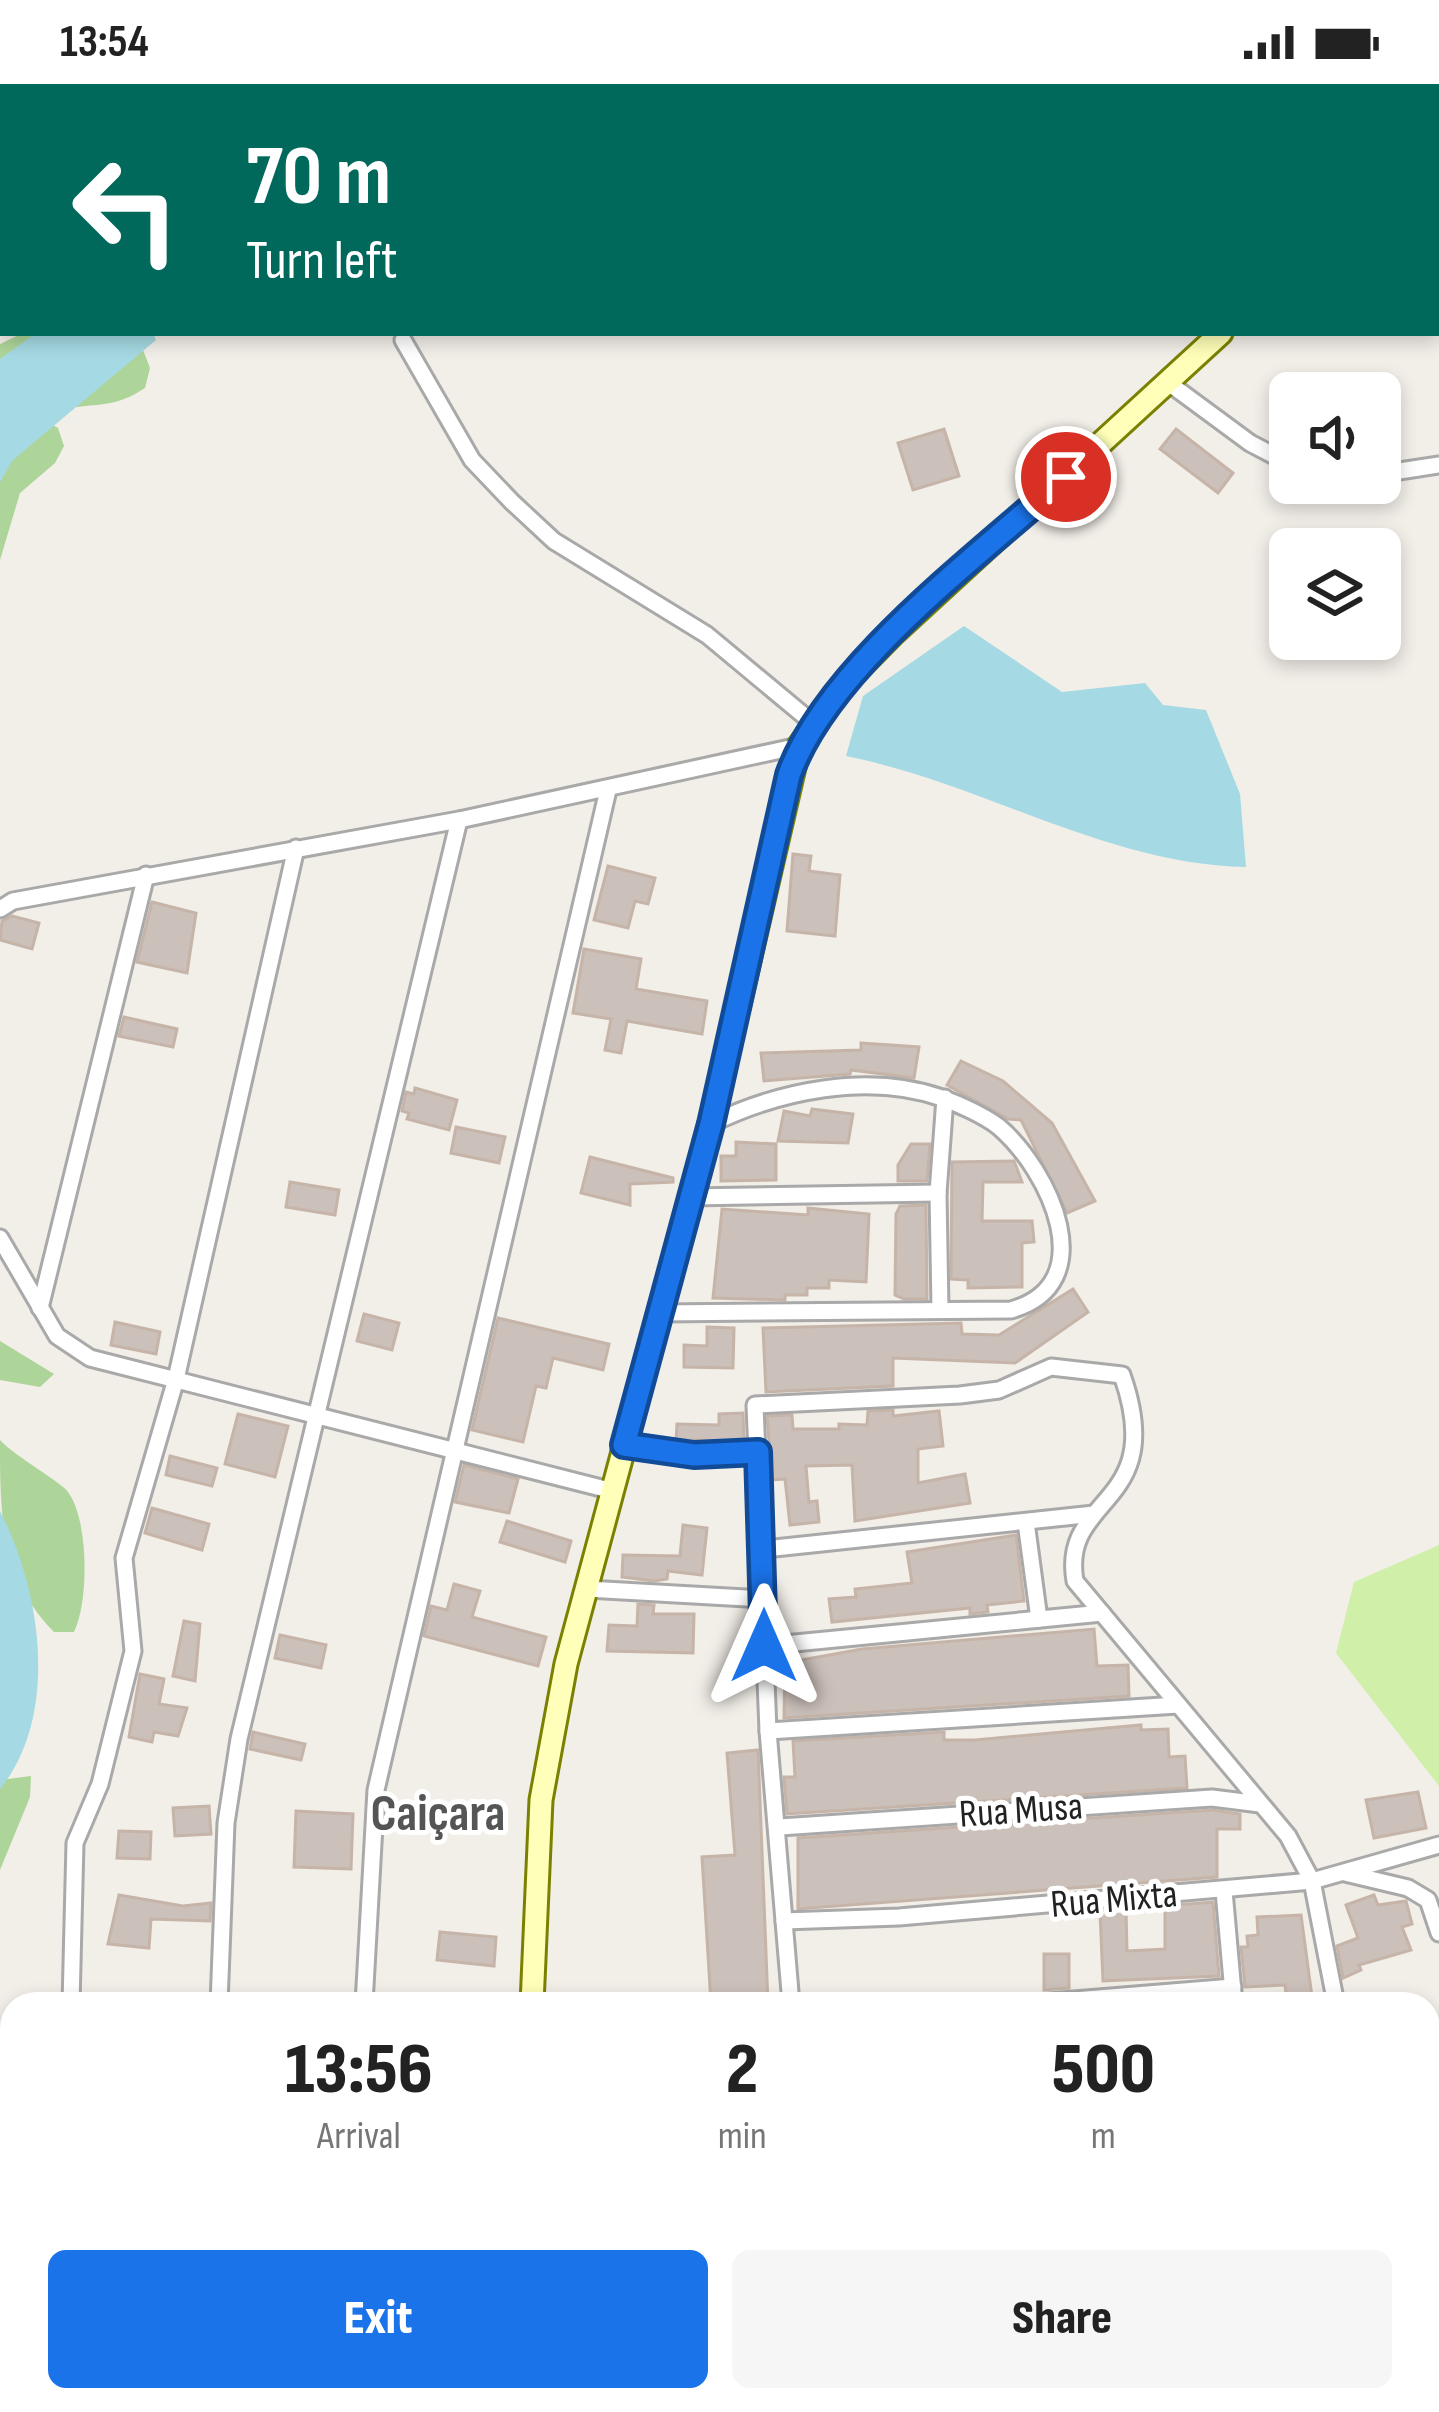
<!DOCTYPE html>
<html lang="en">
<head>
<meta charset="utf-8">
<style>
  body { margin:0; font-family:"Sofia Sans Condensed",sans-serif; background:#f6f6f6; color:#222; height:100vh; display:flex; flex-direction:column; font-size:45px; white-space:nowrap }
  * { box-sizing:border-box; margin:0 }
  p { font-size:39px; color:#767676 }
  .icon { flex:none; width:66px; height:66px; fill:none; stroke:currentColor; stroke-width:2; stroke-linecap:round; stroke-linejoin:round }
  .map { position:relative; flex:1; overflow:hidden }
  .drawer { position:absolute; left:0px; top:1908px; width:1440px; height:420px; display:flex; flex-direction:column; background:#fff; border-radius:36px 36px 0 0; box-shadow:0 6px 18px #0003 }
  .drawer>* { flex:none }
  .guide { position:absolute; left:0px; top:0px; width:1440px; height:252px; box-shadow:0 6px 18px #0003; background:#00695c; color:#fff; overflow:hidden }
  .fabs { position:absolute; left:1269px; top:288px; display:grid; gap:24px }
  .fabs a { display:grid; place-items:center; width:132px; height:132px; border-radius:18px; background:#fff; box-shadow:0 6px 18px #0003; font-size:60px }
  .pin { position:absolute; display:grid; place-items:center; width:102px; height:102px; color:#fff; margin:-51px; border:6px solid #fff; border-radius:50%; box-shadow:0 3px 12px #0007 }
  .me { position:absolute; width:132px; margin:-66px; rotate:0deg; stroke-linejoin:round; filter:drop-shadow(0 0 9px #0008) }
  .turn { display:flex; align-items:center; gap:42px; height:252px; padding:0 48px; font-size:54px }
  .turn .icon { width:156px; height:156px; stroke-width:2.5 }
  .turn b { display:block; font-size:84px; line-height:102px }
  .eta { display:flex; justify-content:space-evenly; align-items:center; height:204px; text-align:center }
  .eta b { font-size:72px; font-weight:800; line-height:84px }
  .cta { display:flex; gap:24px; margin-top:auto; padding:24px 48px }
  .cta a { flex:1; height:138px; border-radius:18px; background:#1a73e8; color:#fff; font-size:48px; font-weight:800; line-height:138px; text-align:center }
  .cta a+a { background:#f6f6f6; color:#222 }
  .status { display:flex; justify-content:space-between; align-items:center; height:84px; padding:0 60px; background:#fff; direction:ltr }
  .status svg { height:33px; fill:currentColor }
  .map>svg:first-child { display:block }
  .grass { fill:#d0f0aa }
  .forest { fill:#aed599 }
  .water { fill:#a5d9e3 }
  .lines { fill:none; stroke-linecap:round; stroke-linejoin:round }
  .river { stroke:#a5d9e3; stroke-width:36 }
  .building { fill:#cbc0ba; stroke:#c6b4a8; stroke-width:3 }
  .street-casing { stroke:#a9a9a9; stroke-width:21 }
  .secondary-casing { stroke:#7a8100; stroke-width:27 }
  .path { stroke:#ff736c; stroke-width:3; stroke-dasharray:6 6; stroke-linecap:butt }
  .street { stroke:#fff; stroke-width:15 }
  .secondary { stroke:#ffffb9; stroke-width:21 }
  .route-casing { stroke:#114b97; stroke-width:30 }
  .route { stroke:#1a73e8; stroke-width:21 }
  .labels { text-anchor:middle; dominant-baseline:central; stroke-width:10; stroke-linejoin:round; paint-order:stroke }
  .street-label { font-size:39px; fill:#222; stroke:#fff }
  .district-label { font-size:51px; font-weight:bold; fill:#555; stroke:#fff }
</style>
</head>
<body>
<div class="status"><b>13:54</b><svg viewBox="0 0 49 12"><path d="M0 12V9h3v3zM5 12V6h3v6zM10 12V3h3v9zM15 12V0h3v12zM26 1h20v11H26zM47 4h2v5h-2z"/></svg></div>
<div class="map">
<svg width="1439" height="2328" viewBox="0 0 1439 2328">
  <rect width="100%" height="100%" fill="#f2eee8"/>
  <path class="grass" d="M1439,1461V1702L1336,1569L1354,1498Z"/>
  <g class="forest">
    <path d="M410,0H1000L411,3Z"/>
    <path d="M23,249H76L143,266L150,284L145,304C105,331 83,313 40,334L58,344L64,362L55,379L20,409L0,476V260Z"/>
    <path d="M0,1257L54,1290L40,1303L0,1296Z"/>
    <path d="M0,1356C17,1374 60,1397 68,1408C89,1436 89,1518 74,1548H54C0,1493 0,1430 0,1356Z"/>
    <path d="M31,1692L30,1713L0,1786V1696Z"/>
  </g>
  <g class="water">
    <path d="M36,249H153L156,256L13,376L0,398V275Z"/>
    <path d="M964,542L1062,608L1145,599L1163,621L1206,626L1240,710L1246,783C1106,780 982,699 846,672L863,612Z"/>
    <path d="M0,1427C41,1507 60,1630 0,1705Z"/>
  </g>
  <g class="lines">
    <path class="river" d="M161,0L164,3"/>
  </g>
  <g class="building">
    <path d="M944,345L959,392L913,406L898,359Z"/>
    <path d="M1176,345L1233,389L1218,409L1160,365Z"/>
    <path d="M793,770L811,772L809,787L840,791L835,852L787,847Z"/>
    <path d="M608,782L655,794L648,820L635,817L628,844L594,836Z"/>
    <path d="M152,818L196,829L187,889L137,878Z"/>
    <path d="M12,832L39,839L32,865L0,856L2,837Z"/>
    <path d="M584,865L641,875L636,905L707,917L702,950L627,937L621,969L605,966L611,935L573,929Z"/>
    <path d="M124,933L177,945L173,963L119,952Z"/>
    <path d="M861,959L919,963L914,994L851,986L850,990L764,997L761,969L861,966Z"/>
    <path d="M961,977L1003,997L1052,1039L1095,1117L1067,1129L1021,1036L1008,1035L947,1001Z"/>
    <path d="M415,1004L457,1016L449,1046L407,1035L409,1029L402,1027L406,1008L414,1010Z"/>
    <path d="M812,1025L853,1030L848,1059L778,1057L784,1027L810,1032Z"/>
    <path d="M456,1043L505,1053L499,1079L451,1069Z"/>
    <path d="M736,1058L776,1060V1096L721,1097V1072H736Z"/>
    <path d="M911,1060H930L927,1097H898V1081Z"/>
    <path d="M590,1073L673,1094V1098L630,1100V1121L581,1109Z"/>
    <path d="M1014,1077L1022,1098H983L982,1137H1032L1034,1158L1022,1159V1203L968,1204V1196L951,1195L952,1078Z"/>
    <path d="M290,1098L339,1106L335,1131L286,1123Z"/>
    <path d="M926,1121L927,1215H904L895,1211L896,1130L900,1122Z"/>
    <path d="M808,1124L869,1130L866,1198L829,1196V1204H807V1211H785V1216L713,1214L722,1125L808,1131Z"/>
    <path d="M1073,1205L1088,1228L1015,1279L893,1274V1302L766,1308L763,1244L961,1239L962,1250L999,1251Z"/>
    <path d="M364,1230L399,1239L392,1266L357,1257Z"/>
    <path d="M498,1234L609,1260L603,1286L553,1274L546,1304L536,1302L523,1358L472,1346Z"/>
    <path d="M115,1238L160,1248L156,1270L111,1261Z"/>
    <path d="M707,1243L734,1244L733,1284L684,1283V1261L707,1262Z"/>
    <path d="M893,1326V1332L939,1327L943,1362L918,1365V1399L965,1390L970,1419L855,1437L852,1381L806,1382L809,1418L817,1417L819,1438L790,1441L785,1395L772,1396L767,1332L792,1331L793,1345H839V1340L867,1341L868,1327Z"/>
    <path d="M743,1329L744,1357L676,1356L677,1340L719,1341V1330Z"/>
    <path d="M238,1330L288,1342L275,1393L225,1380Z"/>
    <path d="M170,1372L217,1384L212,1402L166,1391Z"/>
    <path d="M464,1381L518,1395L509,1429L455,1418Z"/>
    <path d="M152,1424L209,1440L202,1466L145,1449Z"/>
    <path d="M507,1437L571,1457L565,1478L500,1458Z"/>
    <path d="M683,1441L707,1444L702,1491L668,1487L667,1495L654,1497L622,1493L623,1471L680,1472Z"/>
    <path d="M1016,1451L1024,1517L987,1521L988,1528L970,1530V1524L832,1538L829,1515L856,1513L855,1505L912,1499L907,1468Z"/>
    <path d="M454,1500L480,1507L472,1533L546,1553L538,1582L424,1552L431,1522L447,1526Z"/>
    <path d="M638,1520L654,1521L653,1530H694L693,1569L607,1567L609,1541L637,1542Z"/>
    <path d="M184,1537L200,1540L195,1597L173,1592Z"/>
    <path d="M1094,1545L1097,1582L1128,1581L1129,1612L784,1634L785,1579L862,1565Z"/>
    <path d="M280,1551L326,1561L321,1584L275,1574Z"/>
    <path d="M140,1590L164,1595L159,1620L187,1624L178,1652L154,1648L152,1658L129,1653Z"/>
    <path d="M1141,1641V1646L1168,1645L1169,1673L1185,1672L1187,1704L787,1730L784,1693H795L793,1657L944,1648V1656H975Z"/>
    <path d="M253,1648L305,1660L301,1676L250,1665Z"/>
    <path d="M758,1666L768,1920H711L702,1773L735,1771L727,1669Z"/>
    <path d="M1418,1708L1426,1744L1374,1754L1366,1716Z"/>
    <path d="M209,1722L211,1750L175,1752L173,1724Z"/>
    <path d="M1212,1726L1240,1730V1745H1217V1793L798,1825V1754Z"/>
    <path d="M296,1727L353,1730L351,1785L294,1783Z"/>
    <path d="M119,1747L151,1748L150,1775L117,1774Z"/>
    <path d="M119,1811L183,1822L211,1819L210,1837L151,1835L149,1864L108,1860Z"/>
    <path d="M1374,1811L1378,1821L1406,1817L1412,1840L1402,1843L1411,1866L1359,1881L1361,1886L1343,1894L1337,1862L1358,1854L1346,1821Z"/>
    <path d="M1213,1818L1219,1892L1103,1897L1100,1828L1126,1825L1127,1867L1165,1865V1822Z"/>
    <path d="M1301,1831L1313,1920H1287L1285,1901L1245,1903L1241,1863H1248L1247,1852L1258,1851L1257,1833Z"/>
    <path d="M440,1848L496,1853L494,1882L437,1876Z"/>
    <path d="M1044,1870H1069V1904L1044,1906Z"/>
  </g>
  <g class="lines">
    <defs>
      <g id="street">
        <path d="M403,256L472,376L512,418L554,457L707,551L814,640"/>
        <path d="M1170,300L1250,359L1290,380"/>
        <path d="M1380,390L1439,381"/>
        <path d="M0,825L13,817L459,736L799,662"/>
        <path d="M688,1113L938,1109"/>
        <path d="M0,1154L57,1252L90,1274L613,1407"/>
        <path d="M40,1224L146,791"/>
        <path d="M940,1225L938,1109L945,1014"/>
        <path d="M659,1229L1011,1226C1103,1200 1050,1087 999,1043C985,1032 959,1020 942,1014C868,988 778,1007 711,1040"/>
        <path d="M624,1361L694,1371L758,1368"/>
        <path d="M1026,1438L1039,1535"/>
        <path d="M765,1465L1094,1430"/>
        <path d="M587,1505L764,1515"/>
        <path d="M764,1562L1102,1529"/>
        <path d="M768,1647L1178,1621"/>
        <path d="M780,1743L1212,1714L1260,1720"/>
        <path d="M1345,1789L1408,1804L1428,1816L1439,1849"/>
        <path d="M1224,1807L1234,1920"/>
        <path d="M784,1837L899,1833L1312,1797L1439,1761"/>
        <path d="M71,1920L75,1759L100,1700L133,1567L124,1474L176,1295L296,764"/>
        <path d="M219,1920L226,1739L239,1655L459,736"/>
        <path d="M364,1920L376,1706L608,706"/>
        <path d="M791,1920L768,1647L755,1321L960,1311L999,1306L1051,1283L1122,1291C1169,1424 1060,1410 1075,1497L1288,1752L1312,1797L1336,1920"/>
        <path d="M1025,1920L1233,1903"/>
        <path d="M1428,2064L1439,2062"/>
        <path d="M1428,2169L1439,2167"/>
        <path d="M1428,2273L1439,2272"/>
        <path d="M67,2316V2328"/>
        <path d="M582,2316L618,2328"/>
        <path d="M781,2316H805"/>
        <path d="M1261,2316L1262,2328"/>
        <path d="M211,2328V2316"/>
        <path d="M357,2328V2316"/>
      </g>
      <g id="secondary">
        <path d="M1370,3V0"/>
        <path d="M532,1920L541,1716L566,1580L711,1040L799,662L841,603L893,550L1221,249"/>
        <path d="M533,2316L534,2328"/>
      </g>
    </defs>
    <use href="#street" class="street-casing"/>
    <use href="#secondary" class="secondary-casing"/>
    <path class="path" d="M319,0V3"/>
    <use href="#street" class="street"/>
    <use href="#secondary" class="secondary"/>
  </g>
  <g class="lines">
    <defs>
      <path id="route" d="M764,1562L758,1368L694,1371L624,1361L711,1040L789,691C828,582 980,471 1066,393"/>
    </defs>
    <use href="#route" class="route-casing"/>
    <use href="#route" class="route"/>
  </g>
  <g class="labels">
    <g class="street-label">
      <text transform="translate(1021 1727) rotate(-4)">Rua Musa</text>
      <text transform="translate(1114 1816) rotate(-5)">Rua Mixta</text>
    </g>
    <g class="district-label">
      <text x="438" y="1730">Caiçara</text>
    </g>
  </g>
</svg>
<div class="fabs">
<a><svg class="icon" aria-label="sound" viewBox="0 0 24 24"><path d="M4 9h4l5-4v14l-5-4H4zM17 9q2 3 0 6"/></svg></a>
<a><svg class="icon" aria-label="layers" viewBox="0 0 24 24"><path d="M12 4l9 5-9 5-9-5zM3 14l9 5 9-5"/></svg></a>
</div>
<div class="pin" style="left:1066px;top:393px;background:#d93025"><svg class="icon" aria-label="arrive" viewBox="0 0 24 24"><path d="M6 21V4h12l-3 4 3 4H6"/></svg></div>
<svg class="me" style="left:764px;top:1562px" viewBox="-20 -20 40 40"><path d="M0-17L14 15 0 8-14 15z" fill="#1a73e8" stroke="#fff" stroke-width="4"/></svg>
<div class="guide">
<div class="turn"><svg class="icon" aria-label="left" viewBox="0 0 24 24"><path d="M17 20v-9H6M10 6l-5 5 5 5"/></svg><div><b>70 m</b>Turn left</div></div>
</div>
<section class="drawer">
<div class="eta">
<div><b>13:56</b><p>Arrival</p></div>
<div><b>2</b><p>min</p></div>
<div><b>500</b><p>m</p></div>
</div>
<div class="cta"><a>Exit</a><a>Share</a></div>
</section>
</div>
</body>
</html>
